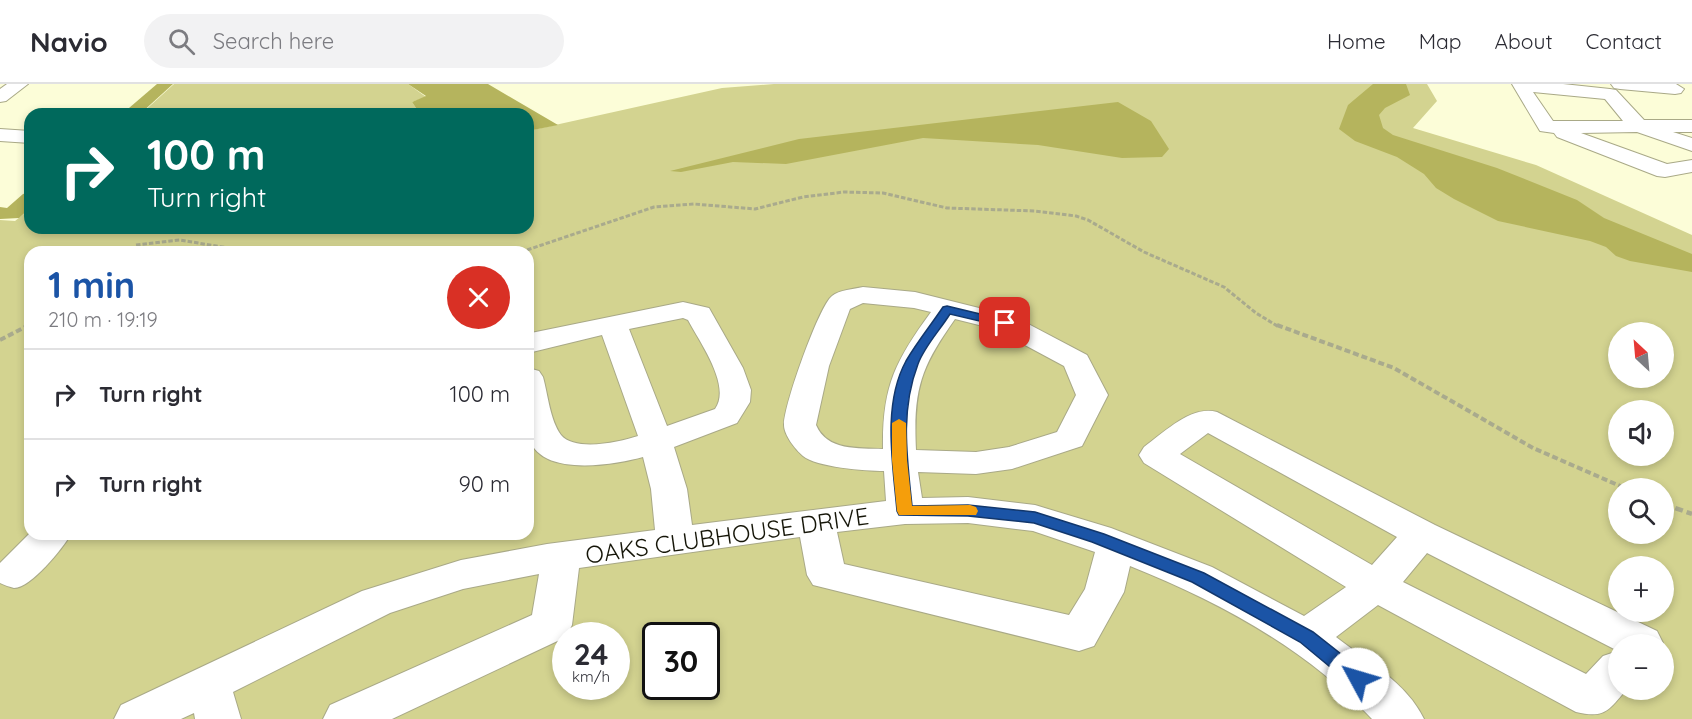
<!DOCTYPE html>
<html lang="en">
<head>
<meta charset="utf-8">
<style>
  body { margin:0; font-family:Quicksand,sans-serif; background:#f2f2f3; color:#2b2b33; height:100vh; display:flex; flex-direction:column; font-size:22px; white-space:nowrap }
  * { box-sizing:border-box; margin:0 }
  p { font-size:20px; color:#7c7c81 }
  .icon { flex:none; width:33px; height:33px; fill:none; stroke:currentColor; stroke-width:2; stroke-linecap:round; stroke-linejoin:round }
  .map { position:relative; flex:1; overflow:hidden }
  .panel { position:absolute; left:24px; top:162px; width:510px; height:294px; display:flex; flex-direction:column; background:#fff; border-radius:18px; box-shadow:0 3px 9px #0003 }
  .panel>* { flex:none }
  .top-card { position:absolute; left:24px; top:24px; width:510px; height:126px; border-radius:18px; box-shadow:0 3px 9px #0003; background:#00695c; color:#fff; overflow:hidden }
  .needle { width:39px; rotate:334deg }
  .tools { position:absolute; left:1608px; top:238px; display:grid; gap:12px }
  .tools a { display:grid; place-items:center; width:66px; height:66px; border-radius:50%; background:#fff; box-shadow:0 3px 9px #0003; font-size:30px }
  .speed { position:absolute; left:552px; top:538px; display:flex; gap:12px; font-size:30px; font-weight:700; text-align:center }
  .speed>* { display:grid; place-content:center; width:78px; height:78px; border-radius:50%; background:#fff; box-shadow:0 3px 9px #0003; line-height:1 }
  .speed small { font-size:15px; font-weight:400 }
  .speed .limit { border:3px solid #111; border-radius:9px; background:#fff; color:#111 }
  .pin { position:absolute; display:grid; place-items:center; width:51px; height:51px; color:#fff; margin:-26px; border-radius:12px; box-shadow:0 3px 9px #0006 }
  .me { position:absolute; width:66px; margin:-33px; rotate:309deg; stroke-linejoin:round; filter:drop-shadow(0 0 4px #0008) }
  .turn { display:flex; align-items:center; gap:21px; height:126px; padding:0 24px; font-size:27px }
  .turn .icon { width:78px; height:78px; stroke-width:2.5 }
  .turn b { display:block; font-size:42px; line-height:51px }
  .round { display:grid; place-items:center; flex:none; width:63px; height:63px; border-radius:32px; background:#f2f2f3 }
  .overview { display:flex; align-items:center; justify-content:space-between; height:102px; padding:0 24px }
  h1 { font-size:36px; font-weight:800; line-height:45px; color:#1b54a6 }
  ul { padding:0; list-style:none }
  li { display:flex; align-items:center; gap:18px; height:90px; padding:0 24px; border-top:2px solid #e1e1e2 }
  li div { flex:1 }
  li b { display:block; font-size:22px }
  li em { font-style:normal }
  header { display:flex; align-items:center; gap:36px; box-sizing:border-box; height:84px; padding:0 30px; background:#fff; border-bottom:2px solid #e1e1e2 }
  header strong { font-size:28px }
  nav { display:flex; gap:33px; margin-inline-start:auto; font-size:21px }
  .search { width:420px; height:54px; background:#f2f2f3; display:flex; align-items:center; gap:15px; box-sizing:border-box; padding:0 21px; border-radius:33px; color:#7c7c81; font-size:22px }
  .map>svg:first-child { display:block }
  .green { fill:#d3d390; fill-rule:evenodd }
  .water { fill:#b5b45d }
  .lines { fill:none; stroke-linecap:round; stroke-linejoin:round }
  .canal { fill:#b5b45d; fill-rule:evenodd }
  .minor-casing { stroke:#a9a987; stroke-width:2 }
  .path-far2 { stroke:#a9aa8d; stroke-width:3; stroke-dasharray:4.5 2; stroke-linecap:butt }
  .path-far1 { stroke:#a9aa8d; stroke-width:4; stroke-dasharray:6 3; stroke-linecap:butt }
  .path { stroke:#a9aa8d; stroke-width:4.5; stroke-dasharray:8 4; stroke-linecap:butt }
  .minor { fill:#fff; fill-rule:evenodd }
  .route { fill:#1b54a6; stroke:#12376c; stroke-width:1.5 }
  .slow { fill:#f59e0b }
  .labels { text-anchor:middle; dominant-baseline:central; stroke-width:4.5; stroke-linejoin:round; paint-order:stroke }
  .near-street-label { font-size:24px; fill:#151508; stroke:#fff }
</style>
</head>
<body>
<header>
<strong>Navio</strong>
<div class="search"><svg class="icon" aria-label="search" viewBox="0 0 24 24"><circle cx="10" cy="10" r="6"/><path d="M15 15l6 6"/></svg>Search here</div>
<nav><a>Home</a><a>Map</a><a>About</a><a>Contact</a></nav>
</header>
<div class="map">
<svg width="1692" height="635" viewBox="0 0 1692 635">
  <rect width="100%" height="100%" fill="#fcfdd8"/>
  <g class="green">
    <path d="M174,0H408L426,13L412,18L420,30H141Z"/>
    <path d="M774,0H1427L1437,17L1413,44L1536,81L1692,151V635H0V136L15,137L30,125V144H528V47L722,4ZM30,168H528V450H30ZM1618,249H1664V294H1618ZM1618,327H1664V372H1618ZM1618,405H1664V450H1618ZM1618,483H1664V528H1618ZM566,552H616V603H566ZM656,552H706V603H656ZM1618,561H1664V606H1618Z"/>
  </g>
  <g class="water">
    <path d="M408,0H488L558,41L528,47V30H420L412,18L426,12Z"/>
    <path d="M1373,0H1406L1410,11L1385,24L1379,31L1383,44L1393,51L1497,84L1577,116L1604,134L1692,170V188L1630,177L1616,172L1606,163L1590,157L1498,137L1454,115L1436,104L1424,90L1397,73L1355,57L1339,45L1348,21Z"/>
    <path d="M1118,18L1151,37L1169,65L1162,73L1122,74L1038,61L923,54L786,80L733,78L681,88L670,87L799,55Z"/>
  </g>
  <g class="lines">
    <g class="canal">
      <path d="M157,0H173L140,30H122Z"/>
      <path d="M30,108V124L19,134L0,135V123L7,124L23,110Z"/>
    </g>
    <defs>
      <g id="minor">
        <path d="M7,0H28L6,17L0,18V5Z"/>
        <path d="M1512,0H1563L1610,5L1616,6L1644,36H1692V48H1673L1692,54V67L1637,48L1581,49L1667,80L1692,76V88L1665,93L1657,92L1557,53L1554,49L1540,47ZM1533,8L1605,15L1623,37H1553Z"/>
        <path d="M1611,0H1676L1684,5L1681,9L1675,10L1620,5L1614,4Z"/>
        <path d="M0,45L30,47V59L0,57Z"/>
        <path d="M863,203L915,208L1015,233L1087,271L1108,311L1082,362L1012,385L976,390L918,388L922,414L968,413L1035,421L1048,425L1111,444L1212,483L1304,532L1346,503L1144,379L1139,371L1144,363C1165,348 1191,321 1217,328L1435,441L1657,547L1663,559L1662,561H1618V567L1427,469L1403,498L1586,590L1603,572L1618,567V606H1626C1609,626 1605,635 1576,628L1378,521L1336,553C1367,577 1407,599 1424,635H1372C1307,565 1218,517 1130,482L1124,508L1094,562L1079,567L813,501L807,491L800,453L579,484L572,541L566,553L392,635H323L330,621L532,531L539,490L463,505L390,529L233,608L241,635H195L194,629L181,635H114L121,621L362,507L461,476L547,460L655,446L651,405L643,373C614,381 535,395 528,349C525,328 528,305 528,284L539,287L543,293C548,311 550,336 561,351C575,368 620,358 638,352L602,251L528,269V250L531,249L683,218L709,224L743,284L751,306L750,318L737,339L674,363L687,405L692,441L886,417L884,387C865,387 816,383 803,372C795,365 784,351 784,341C783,323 819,222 832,212C839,206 854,205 863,203ZM863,219L914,224L931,228C895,277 882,303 883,365C858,364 827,367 816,341L829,282L850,225ZM683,234L688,236C699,257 732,302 715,325L667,342L629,245ZM955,235L995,245L1064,282L1076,311L1057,348L1009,363L976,368L916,366C913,305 921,283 955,235ZM1208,349L1397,453L1372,481L1180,370ZM968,439L1033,447L1095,468L1085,505L1069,531L844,480L837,448L905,440Z"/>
        <path d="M30,449L71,450C63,464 31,504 14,504C10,503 4,501 0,499V479Z"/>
      </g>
    </defs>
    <use href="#minor" class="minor-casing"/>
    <g class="path-far2">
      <path d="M136,161L180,156L252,168"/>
      <path d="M521,168L654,123L694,120L755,125L803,113L844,108L883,109L947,124L1035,127L1076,132L1088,136L1144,168L1224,203L1256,229L1279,243"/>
      <path d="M26,243L30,241"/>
    </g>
    <g class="path-far1">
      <path d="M1277,241L1394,284L1533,364L1627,405"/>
      <path d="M0,256L29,241"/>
    </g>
    <path class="path" d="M1664,420L1692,430"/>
    <use href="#minor" class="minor"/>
  </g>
  <path class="route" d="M947,222L1009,237L1011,239L1005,243L950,230C940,246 924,263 918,280C900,327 907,373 912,422L968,421L1035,428L1104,450L1204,489L1313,548L1365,589L1368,595L1365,601L1358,603L1352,601L1300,558L1192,498L1092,458L1034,439L968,432L899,431L897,427C893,380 882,321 906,277C917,258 931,241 943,223Z"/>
  <path class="slow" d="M899,335L906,339L907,376L912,422L970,421L976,423L978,427L976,431H899L897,427L892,376V339Z"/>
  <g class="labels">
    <g class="near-street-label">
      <text transform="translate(727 451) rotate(-8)">OAKS CLUBHOUSE DRIVE</text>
    </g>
  </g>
</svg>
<div class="tools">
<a><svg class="needle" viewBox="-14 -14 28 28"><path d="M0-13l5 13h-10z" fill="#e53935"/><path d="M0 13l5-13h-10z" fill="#7c7c81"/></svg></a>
<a><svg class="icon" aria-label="sound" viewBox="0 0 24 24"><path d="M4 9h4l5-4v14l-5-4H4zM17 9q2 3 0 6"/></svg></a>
<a><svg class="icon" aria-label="search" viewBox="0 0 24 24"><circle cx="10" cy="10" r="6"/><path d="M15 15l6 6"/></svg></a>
<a>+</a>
<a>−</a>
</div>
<div class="speed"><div>24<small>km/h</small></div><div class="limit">30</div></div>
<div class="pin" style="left:1005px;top:239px;background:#d93025"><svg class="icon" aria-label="arrive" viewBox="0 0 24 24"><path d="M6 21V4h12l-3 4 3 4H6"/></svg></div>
<svg class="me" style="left:1358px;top:595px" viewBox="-20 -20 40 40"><circle r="19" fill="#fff"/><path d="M0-13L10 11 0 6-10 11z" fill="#1b54a6"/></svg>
<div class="top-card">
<div class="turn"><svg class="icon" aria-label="right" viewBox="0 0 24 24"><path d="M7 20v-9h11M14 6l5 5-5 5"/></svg><div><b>100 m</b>Turn right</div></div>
</div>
<section class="panel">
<div class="overview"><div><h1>1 min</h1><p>210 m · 19:19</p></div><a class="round" style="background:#d93025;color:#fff"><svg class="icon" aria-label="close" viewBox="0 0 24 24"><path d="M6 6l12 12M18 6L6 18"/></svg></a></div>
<ul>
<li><svg class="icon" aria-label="right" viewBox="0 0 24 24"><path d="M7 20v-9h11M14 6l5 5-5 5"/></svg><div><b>Turn right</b></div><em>100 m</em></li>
<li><svg class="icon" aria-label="right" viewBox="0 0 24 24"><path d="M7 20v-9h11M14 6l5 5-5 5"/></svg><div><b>Turn right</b></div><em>90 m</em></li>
</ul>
</section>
</div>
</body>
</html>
